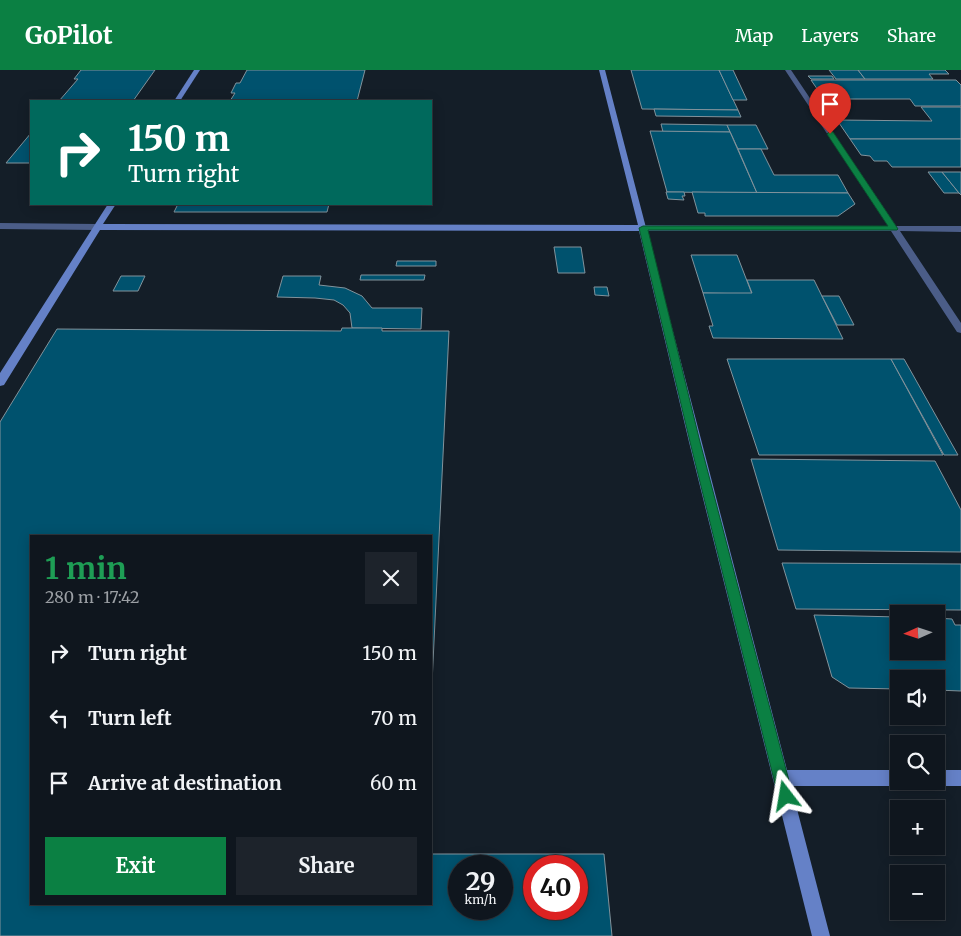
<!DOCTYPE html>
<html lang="en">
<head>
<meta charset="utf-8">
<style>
  body { margin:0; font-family:Merriweather,serif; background:#1d232b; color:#f1f3f6; height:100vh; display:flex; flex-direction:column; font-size:19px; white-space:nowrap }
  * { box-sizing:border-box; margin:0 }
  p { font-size:16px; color:#9b9fa4 }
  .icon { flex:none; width:28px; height:28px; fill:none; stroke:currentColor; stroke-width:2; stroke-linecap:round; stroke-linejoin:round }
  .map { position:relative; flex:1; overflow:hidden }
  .drawer { position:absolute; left:30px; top:465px; width:402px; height:370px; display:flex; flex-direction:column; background:#0f161e; border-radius:0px; box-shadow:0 2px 12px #0003,0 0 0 1px #2f353c }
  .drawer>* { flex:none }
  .banner { position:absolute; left:30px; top:30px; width:402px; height:105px; border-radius:0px; box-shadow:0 2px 12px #0003,0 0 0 1px #2f353c; background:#00695c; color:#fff; overflow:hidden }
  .needle { width:32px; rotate:267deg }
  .controls { position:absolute; left:890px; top:535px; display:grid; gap:10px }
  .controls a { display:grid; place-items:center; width:55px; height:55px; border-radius:0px; background:#0f161e; box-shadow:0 2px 12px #0003,0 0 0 1px #2f353c; font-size:25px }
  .speed { position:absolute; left:448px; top:785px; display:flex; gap:10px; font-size:25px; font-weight:700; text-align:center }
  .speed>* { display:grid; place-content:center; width:65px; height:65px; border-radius:50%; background:#0f161e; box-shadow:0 2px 12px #0003,0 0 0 1px #2f353c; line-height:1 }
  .speed small { font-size:12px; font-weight:400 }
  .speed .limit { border:8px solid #d22; background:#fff; color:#111 }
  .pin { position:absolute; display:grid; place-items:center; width:42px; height:42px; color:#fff; margin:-51px -21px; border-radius:50% 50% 50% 0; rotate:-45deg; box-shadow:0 0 5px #0007 }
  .pin .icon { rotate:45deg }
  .me { position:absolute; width:55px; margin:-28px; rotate:346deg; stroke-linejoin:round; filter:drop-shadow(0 0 4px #0008) }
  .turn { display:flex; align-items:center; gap:18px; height:105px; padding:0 15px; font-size:22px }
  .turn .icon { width:65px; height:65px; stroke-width:2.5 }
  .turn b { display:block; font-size:35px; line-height:42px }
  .round { display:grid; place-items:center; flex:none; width:52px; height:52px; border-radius:0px; background:#1d232b }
  .headline { display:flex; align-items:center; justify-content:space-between; height:85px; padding:0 15px }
  h1 { font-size:30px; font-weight:700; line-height:38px; color:#1e9e55 }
  .primary-button { display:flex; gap:10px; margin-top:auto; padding:10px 15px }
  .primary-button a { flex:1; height:58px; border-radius:0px; background:#0b8043; color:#fff; font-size:20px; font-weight:700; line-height:58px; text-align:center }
  .primary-button a+a { background:#1d232b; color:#f1f3f6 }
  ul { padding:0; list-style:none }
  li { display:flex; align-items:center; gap:15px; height:65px; padding:0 15px }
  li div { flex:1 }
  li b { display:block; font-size:19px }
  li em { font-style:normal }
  header { display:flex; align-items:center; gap:30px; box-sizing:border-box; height:70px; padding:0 25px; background:#0b8043; color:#fff }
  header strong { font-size:24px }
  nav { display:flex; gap:28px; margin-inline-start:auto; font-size:18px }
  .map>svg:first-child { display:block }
  .building { fill:#00526e; stroke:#82939c; fill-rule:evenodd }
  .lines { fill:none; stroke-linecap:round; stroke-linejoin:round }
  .street { fill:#4b5d88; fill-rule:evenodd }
  .secondary { fill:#6581c7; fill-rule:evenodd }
  .route { fill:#0b8043; stroke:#07532c }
</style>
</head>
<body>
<header>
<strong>GoPilot</strong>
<nav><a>Map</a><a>Layers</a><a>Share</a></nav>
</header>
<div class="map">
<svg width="961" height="866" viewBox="0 0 961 866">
  <rect width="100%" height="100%" fill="#141e28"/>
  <g class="building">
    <path d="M81,0H155L133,31H59L78,9H74Z"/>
    <path d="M247,0H365L357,31H230L235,23H231L236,13H240Z"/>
    <path d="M631,0H719L738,40L642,39Z"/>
    <path d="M719,0H733L747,30H733Z"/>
    <path d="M829,0H858L865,9H836Z"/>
    <path d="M858,0H945L949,4H929L933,9H865Z"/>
    <path d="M808,6H832L834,9H811Z"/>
    <path d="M811,10H956L961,15V36H915L910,29H824Z"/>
    <path d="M921,37H961V69H850L837,50L932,51Z"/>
    <path d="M654,39L738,40L741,47L656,46Z"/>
    <path d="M661,54L727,55L730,62H663Z"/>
    <path d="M727,55H756L768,79H738Z"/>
    <path d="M650,61L730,62L757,123L667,122Z"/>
    <path d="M31,63V93H6Z"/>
    <path d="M850,69H961V97H892L887,91H874L870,86L861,85Z"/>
    <path d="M738,79H761L774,105H838L848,123H757Z"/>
    <path d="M928,102H942L959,123H944Z"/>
    <path d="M942,102H961V125L959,123Z"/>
    <path d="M666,122H684L685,126H682L684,130L668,129Z"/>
    <path d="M692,122L848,123L855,134L838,146H705V143H698Z"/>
    <path d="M178,134H329L327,142H174Z"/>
    <path d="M554,177H581L585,203H558Z"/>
    <path d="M691,185H737L752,224L703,223Z"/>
    <path d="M397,191H436V196H396Z"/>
    <path d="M361,205H425L424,210H360Z"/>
    <path d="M121,206H145L138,221H113Z"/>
    <path d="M283,206H321L319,215L345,218L362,226L372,238H422L421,259L352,258L350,243L343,235L334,230L315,228L277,227Z"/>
    <path d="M747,210H814L843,269L713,268L709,256H713L703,223H752Z"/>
    <path d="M594,217H607L609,226L595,225Z"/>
    <path d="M822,226H839L854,255H837Z"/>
    <path d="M342,258H382V261H449L431,634V466H31V834H431V784H604L612,866H0V352L57,259L341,261ZM459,796H501V839H459ZM534,796H576V839H534Z"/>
    <path d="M727,289H891L943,385H759Z"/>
    <path d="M891,289H904L958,385H944Z"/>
    <path d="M751,389L935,391L961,440V482L778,480Z"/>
    <path d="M782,493L961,494V540L796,539Z"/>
    <path d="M814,545L899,547V581H936V548L952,549L955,555H961V621L936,620V609H899V619L849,618L832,607Z"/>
  </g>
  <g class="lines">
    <g class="street">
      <path d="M785,0H791L896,156H961V162L900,161L961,253V263L957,262L891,161H643L639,158L643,155L888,156Z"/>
      <path d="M0,153L97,154L101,157L97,160L0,159Z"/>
    </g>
    <g class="secondary">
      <path d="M194,0H200L180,31H174Z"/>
      <path d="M599,0H605L787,700H899V711H906L899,716H791L830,866H812L689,372L639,161L100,160L4,315L0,316V303L108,134H116L103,154L638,155Z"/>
      <path d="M936,700H961V716H936L930,714L929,711H936Z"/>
    </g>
  </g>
  <path class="route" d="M830,61L833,62L898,159L897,160H648L700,372L793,726L791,731L786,733L780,731L778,726L690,372L639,158L643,156H888L827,64Z"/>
</svg>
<div class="controls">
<a><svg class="needle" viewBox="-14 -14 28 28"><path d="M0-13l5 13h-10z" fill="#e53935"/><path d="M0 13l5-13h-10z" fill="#9b9fa4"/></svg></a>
<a><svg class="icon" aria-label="sound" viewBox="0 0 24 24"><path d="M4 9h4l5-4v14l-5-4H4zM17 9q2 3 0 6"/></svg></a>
<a><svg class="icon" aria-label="search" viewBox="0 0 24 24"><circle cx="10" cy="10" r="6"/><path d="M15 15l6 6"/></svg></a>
<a>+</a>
<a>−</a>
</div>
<div class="speed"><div>29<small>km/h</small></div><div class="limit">40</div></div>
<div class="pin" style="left:830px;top:64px;background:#d93025"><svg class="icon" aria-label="arrive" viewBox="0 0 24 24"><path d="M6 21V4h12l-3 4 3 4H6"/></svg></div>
<svg class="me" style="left:786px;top:726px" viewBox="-20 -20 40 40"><path d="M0-17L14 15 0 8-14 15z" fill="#0b8043" stroke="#fff" stroke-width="4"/></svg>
<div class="banner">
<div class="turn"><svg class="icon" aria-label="right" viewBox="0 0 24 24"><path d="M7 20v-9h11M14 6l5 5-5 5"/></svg><div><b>150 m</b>Turn right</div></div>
</div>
<section class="drawer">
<div class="headline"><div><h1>1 min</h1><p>280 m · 17:42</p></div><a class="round"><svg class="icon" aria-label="close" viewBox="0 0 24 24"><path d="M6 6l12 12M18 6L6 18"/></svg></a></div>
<ul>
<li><svg class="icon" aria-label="right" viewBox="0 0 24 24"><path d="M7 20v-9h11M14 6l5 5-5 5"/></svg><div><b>Turn right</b></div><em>150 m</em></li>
<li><svg class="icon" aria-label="left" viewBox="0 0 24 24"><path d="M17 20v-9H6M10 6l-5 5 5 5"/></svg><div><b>Turn left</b></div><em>70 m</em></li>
<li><svg class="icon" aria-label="arrive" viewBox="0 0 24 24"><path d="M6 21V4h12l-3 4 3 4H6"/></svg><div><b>Arrive at destination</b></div><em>60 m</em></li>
</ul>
<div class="primary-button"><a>Exit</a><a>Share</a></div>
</section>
</div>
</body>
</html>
